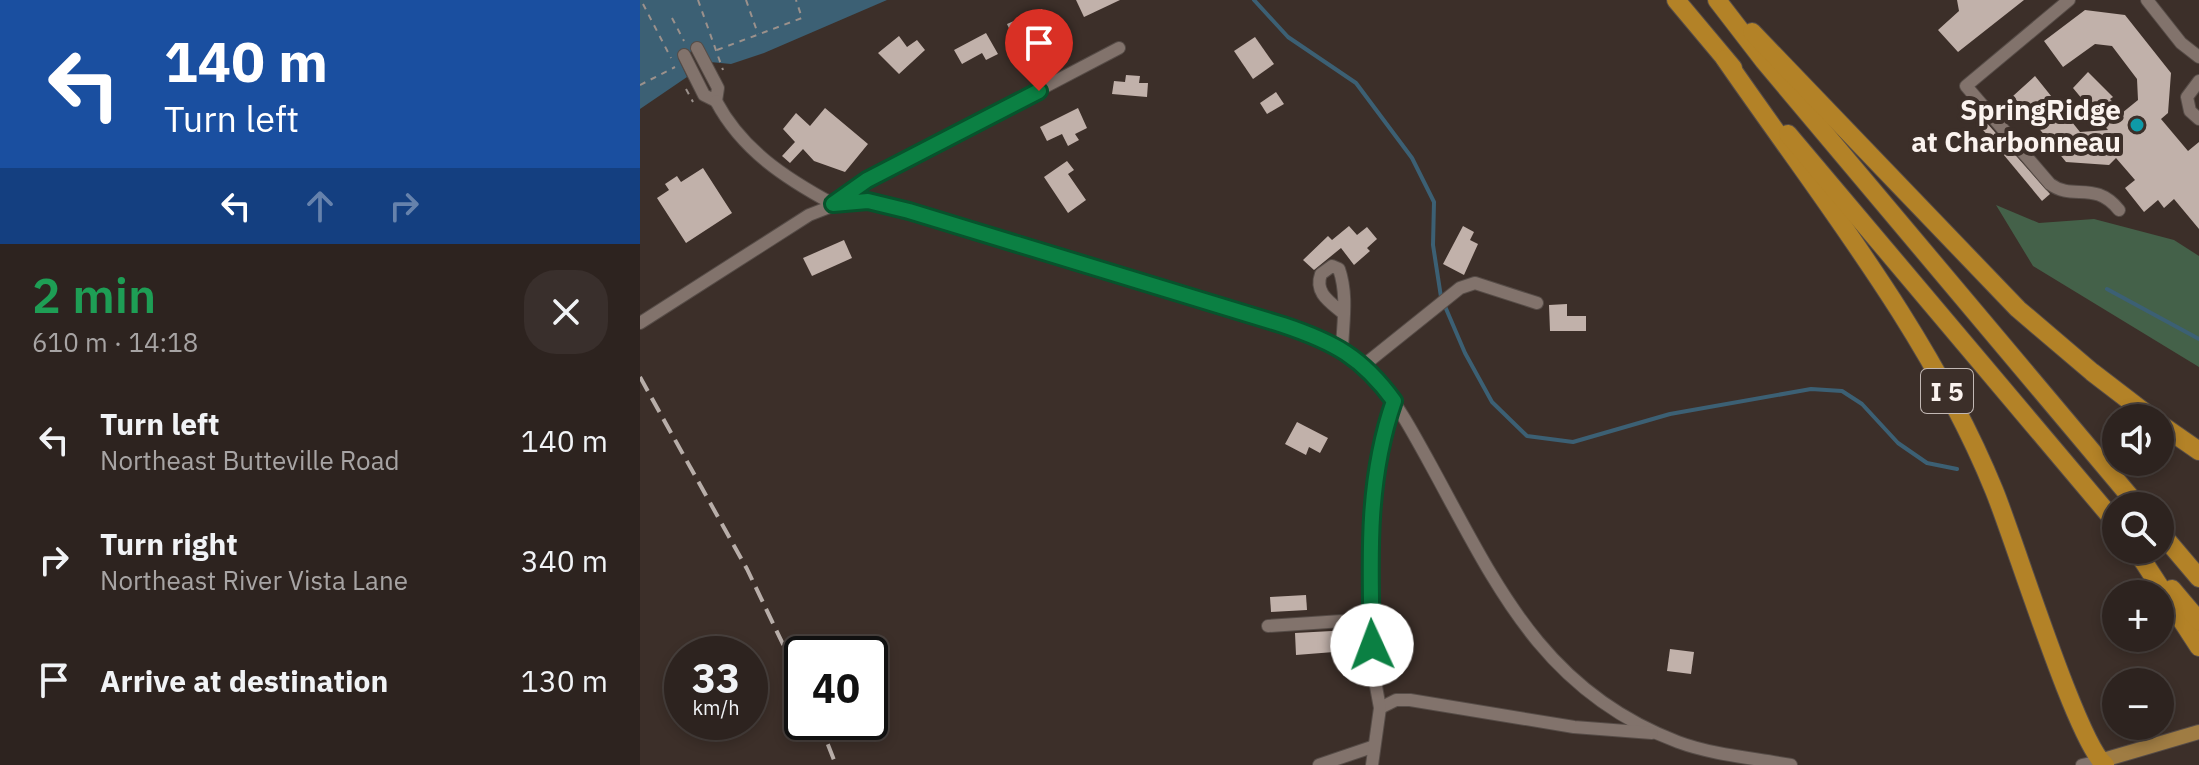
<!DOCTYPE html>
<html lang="en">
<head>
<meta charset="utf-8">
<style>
  body { margin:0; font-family:"IBM Plex Sans",sans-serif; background:#392f2c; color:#f1f3f6; height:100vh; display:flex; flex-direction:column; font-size:30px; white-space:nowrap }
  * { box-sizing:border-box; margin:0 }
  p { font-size:26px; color:#a7a4a4 }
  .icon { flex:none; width:44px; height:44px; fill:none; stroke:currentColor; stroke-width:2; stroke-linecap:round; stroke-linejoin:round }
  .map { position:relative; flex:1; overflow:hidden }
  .drawer { display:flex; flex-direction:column; background:#2d231f; width:640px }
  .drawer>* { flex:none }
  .top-card { background:#1a4fa0; color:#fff; overflow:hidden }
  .fabs { position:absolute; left:1462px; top:404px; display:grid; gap:16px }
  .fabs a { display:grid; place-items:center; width:72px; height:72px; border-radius:50%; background:#2d231f; box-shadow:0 4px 12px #0003,0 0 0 2px #48403d; font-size:40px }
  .speed { position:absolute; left:24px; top:636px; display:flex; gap:16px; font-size:40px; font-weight:700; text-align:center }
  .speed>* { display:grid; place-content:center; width:104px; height:104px; border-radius:50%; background:#2d231f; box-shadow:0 4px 12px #0003,0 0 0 2px #48403d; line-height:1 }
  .speed small { font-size:20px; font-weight:400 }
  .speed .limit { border:4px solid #111; border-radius:12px; background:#fff; color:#111 }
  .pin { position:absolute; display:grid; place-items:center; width:68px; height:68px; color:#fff; margin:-82px -34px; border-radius:50% 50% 50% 0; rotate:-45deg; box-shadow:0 0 8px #0007 }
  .pin .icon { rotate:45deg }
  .me { position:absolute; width:88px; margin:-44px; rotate:358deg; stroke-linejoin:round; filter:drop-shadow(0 0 6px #0008) }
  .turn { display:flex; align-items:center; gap:28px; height:168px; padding:0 32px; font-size:36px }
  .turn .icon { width:104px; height:104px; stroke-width:2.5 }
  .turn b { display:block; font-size:56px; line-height:68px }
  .lanes { display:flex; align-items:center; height:76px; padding:0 32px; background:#0003; justify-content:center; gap:40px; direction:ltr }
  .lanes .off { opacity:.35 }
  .round { display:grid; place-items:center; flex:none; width:84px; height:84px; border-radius:32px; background:#392f2c }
  .head { display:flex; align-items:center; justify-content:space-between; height:136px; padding:0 32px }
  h1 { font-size:48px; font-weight:600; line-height:60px; color:#1e9e55 }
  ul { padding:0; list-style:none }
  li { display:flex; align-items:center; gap:24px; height:120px; padding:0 32px }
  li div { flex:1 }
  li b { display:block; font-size:30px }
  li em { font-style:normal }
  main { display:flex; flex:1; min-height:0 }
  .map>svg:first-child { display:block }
  .forest { fill:#446149 }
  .water { fill:#3c6074 }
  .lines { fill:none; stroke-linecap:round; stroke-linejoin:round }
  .stream { stroke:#3c6074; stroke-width:4 }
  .building { fill:#c1b1aa }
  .minor-casing { stroke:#564c47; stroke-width:14 }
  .major-casing { stroke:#564c47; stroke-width:16 }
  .highway-casing { stroke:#564c47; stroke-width:20 }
  .path { stroke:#9b918c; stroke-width:2; stroke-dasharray:6 6; stroke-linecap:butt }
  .minor { stroke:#82736c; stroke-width:12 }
  .major { stroke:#9f7c43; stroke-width:14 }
  .highway { stroke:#b38227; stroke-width:18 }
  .rail { stroke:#b8aea9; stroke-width:4; stroke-dasharray:16 8; stroke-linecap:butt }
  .route-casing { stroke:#07532c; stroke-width:20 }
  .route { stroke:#0b8043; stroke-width:14 }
  .culture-dot { fill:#0f9aa8; stroke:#3c2f29; stroke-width:3 }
  .labels { text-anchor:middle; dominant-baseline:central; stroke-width:8; stroke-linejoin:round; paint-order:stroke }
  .shield { fill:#3c2f29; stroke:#c2b8b4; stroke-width:2 }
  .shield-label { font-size:26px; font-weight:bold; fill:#fbf3ef }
  .poi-label { font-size:28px; font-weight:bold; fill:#fbf3ef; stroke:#3c2f29; text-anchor:end }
</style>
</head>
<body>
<main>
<section class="drawer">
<div class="top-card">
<div class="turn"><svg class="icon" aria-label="left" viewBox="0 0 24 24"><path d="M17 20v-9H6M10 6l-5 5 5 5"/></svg><div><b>140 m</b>Turn left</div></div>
<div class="lanes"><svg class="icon" aria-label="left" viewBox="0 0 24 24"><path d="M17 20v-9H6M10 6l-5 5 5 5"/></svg><svg class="icon off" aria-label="ahead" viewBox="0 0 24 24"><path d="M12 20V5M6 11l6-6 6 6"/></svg><svg class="icon off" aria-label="right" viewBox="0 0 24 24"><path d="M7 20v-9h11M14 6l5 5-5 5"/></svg></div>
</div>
<div class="head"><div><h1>2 min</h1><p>610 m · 14:18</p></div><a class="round"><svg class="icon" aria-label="close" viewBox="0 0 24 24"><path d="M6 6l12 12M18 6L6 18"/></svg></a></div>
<ul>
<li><svg class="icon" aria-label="left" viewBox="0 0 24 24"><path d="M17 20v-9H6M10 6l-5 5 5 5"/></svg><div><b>Turn left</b><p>Northeast Butteville Road</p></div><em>140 m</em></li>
<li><svg class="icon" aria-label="right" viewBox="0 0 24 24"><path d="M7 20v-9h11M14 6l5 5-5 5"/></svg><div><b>Turn right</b><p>Northeast River Vista Lane</p></div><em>340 m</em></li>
<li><svg class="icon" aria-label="arrive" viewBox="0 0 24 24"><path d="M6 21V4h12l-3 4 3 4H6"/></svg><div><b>Arrive at destination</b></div><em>130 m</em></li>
</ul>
</section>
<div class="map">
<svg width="1559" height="765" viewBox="0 0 1559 765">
  <rect width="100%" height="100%" fill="#3c2f29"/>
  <path class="forest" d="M1356,205L1399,223L1454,219L1534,240L1559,256V367L1393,266Z"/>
  <path class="water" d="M0,0H247L124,53L91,64L70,62L62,46L38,58L47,77L0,109Z"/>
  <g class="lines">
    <g class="stream">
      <path d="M614,0L648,37L716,83L772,158L794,202L793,245L801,297L825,353L852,402L887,436L933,442L1030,414L1171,389L1202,391L1222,404L1258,443L1287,463L1317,469"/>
      <path d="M1467,289L1559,339"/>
    </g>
  </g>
  <g class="building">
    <path d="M436,0H480L444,17Z"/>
    <path d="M1317,0H1384L1318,52L1298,30L1319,11Z"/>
    <path d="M402,9L409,23L374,39L367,24Z"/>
    <path d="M1445,10L1485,15L1531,73L1528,113L1521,119L1548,151L1559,142V229L1534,199L1524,208L1518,200L1504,212L1485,188L1495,180L1476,158L1469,165L1426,162L1373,96L1395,76L1440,132L1468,130L1433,88L1448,72L1473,97L1470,99L1482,113L1498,100L1497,79L1472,46L1455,44L1423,67L1404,41Z"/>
    <path d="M346,33L358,54L346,60L342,53L322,64L314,50Z"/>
    <path d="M259,36L267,47L277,40L285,50L259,74L238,53Z"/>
    <path d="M615,37L634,64L613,79L594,51Z"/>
    <path d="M486,75L500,76L499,83H508L507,97L472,94L474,81L485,82Z"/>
    <path d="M636,92L644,104L627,114L620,103Z"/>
    <path d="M1329,103L1410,194L1402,201L1324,107Z"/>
    <path d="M185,108L228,144L205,172L174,161L163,149L150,163L142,156L155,142L143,129L156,113L170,126Z"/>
    <path d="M438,108L447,128L435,134L439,140L428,146L422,134L407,141L400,127Z"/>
    <path d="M427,161L434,170L428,174L446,200L428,213L404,177Z"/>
    <path d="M63,168L92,213L46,243L17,198L29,190L25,184L37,176L41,182Z"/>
    <path d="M709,226L717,235L727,227L737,239L727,248L730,251L714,265L701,248L674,270L663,260L688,236L692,240Z"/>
    <path d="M823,226L834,232L830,240L838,244L824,275L803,264Z"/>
    <path d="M204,240L212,258L172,276L163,258Z"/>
    <path d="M927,304V316H946V331H910L909,305Z"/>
    <path d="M657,422L688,438L680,453L669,447L666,455L645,444Z"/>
    <path d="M666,595L667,610L631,612L630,597Z"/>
    <path d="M692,631L698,632L699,644H693L694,652L656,655L655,633Z"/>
    <path d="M1030,649L1054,652L1051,674L1027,671Z"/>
  </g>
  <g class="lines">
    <defs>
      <g id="minor">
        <path d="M1429,0L1326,86L1410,184C1433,201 1455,180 1479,210"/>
        <path d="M1507,0L1541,43L1559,57"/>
        <path d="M44,55L64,95L76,101L78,88L57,48"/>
        <path d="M1559,81L1547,97L1550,111L1559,119"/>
        <path d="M76,101C102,150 145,178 193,204L227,180L479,48"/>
        <path d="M0,323L169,215L205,201H228L666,333C733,359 755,400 788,460C854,580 900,690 1038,742C1073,755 1114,758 1151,765"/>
        <path d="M702,349C703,322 708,295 699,269L692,266L681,274C674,293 690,302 704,314"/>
        <path d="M724,365L820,288L835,283L897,303"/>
        <path d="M628,626L732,619"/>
        <path d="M740,708L756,700H770L934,727L1012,733"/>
        <path d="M679,765L732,747"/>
        <path d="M732,765L740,708L733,670L729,527L734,484L754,401"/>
        <path d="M1442,765L1460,761"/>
      </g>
      <path id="major" d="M1460,761L1559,732"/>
      <g id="highway">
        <path d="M1036,0L1093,68"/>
        <path d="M1077,0L1124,61L1498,506"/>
        <path d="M1112,32L1378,309L1452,372L1512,418"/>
        <path d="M1085,59C1181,198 1290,333 1354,490C1374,538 1437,743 1465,765"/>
        <path d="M1148,134L1476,523"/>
        <path d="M1520,424L1559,451"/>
        <path d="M1520,532L1559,578"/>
        <path d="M1496,550L1559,647"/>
        <path d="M1532,589L1559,621"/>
      </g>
    </defs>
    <use href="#minor" class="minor-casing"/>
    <use href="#major" class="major-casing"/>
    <use href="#highway" class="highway-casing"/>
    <g class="path">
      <path d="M58,0L83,70"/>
      <path d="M106,0L118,34"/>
      <path d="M3,4L31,58"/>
      <path d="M32,18L44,41"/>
      <path d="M77,50L162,18L156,0"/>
      <path d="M0,85L35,67"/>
      <path d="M46,89L53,102"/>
    </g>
    <use href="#minor" class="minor"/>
    <use href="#major" class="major"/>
    <use href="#highway" class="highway"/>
    <g class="rail">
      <path d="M0,377L107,569L162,684"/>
      <path d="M179,722L196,765"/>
    </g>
  </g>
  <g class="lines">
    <defs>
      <path id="route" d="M399,91L227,180L193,204L228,201L269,211L643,325C694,342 722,357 754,401C726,481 730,561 732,645"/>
    </defs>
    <use href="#route" class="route-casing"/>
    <use href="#route" class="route"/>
  </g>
  <circle class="culture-dot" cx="1497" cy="125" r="8"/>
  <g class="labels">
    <rect class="shield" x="1281" y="369" width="52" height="44" rx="6"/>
    <g class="shield-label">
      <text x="1307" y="391">I 5</text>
    </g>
    <g class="poi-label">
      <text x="1481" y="109">SpringRidge<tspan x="1481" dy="32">at Charbonneau</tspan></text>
    </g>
  </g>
</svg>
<div class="fabs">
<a><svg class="icon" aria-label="sound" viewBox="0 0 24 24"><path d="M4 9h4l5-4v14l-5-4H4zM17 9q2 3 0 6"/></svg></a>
<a><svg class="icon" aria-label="search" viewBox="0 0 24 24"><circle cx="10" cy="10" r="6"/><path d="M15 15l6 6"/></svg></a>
<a>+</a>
<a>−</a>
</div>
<div class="speed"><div>33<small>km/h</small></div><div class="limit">40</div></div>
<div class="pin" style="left:399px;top:91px;background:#d93025"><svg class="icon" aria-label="arrive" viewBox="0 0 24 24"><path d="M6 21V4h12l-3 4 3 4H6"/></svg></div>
<svg class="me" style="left:732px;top:645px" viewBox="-20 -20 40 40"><circle r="19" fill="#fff"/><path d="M0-13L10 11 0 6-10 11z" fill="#0b8043"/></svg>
</div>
</main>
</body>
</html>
